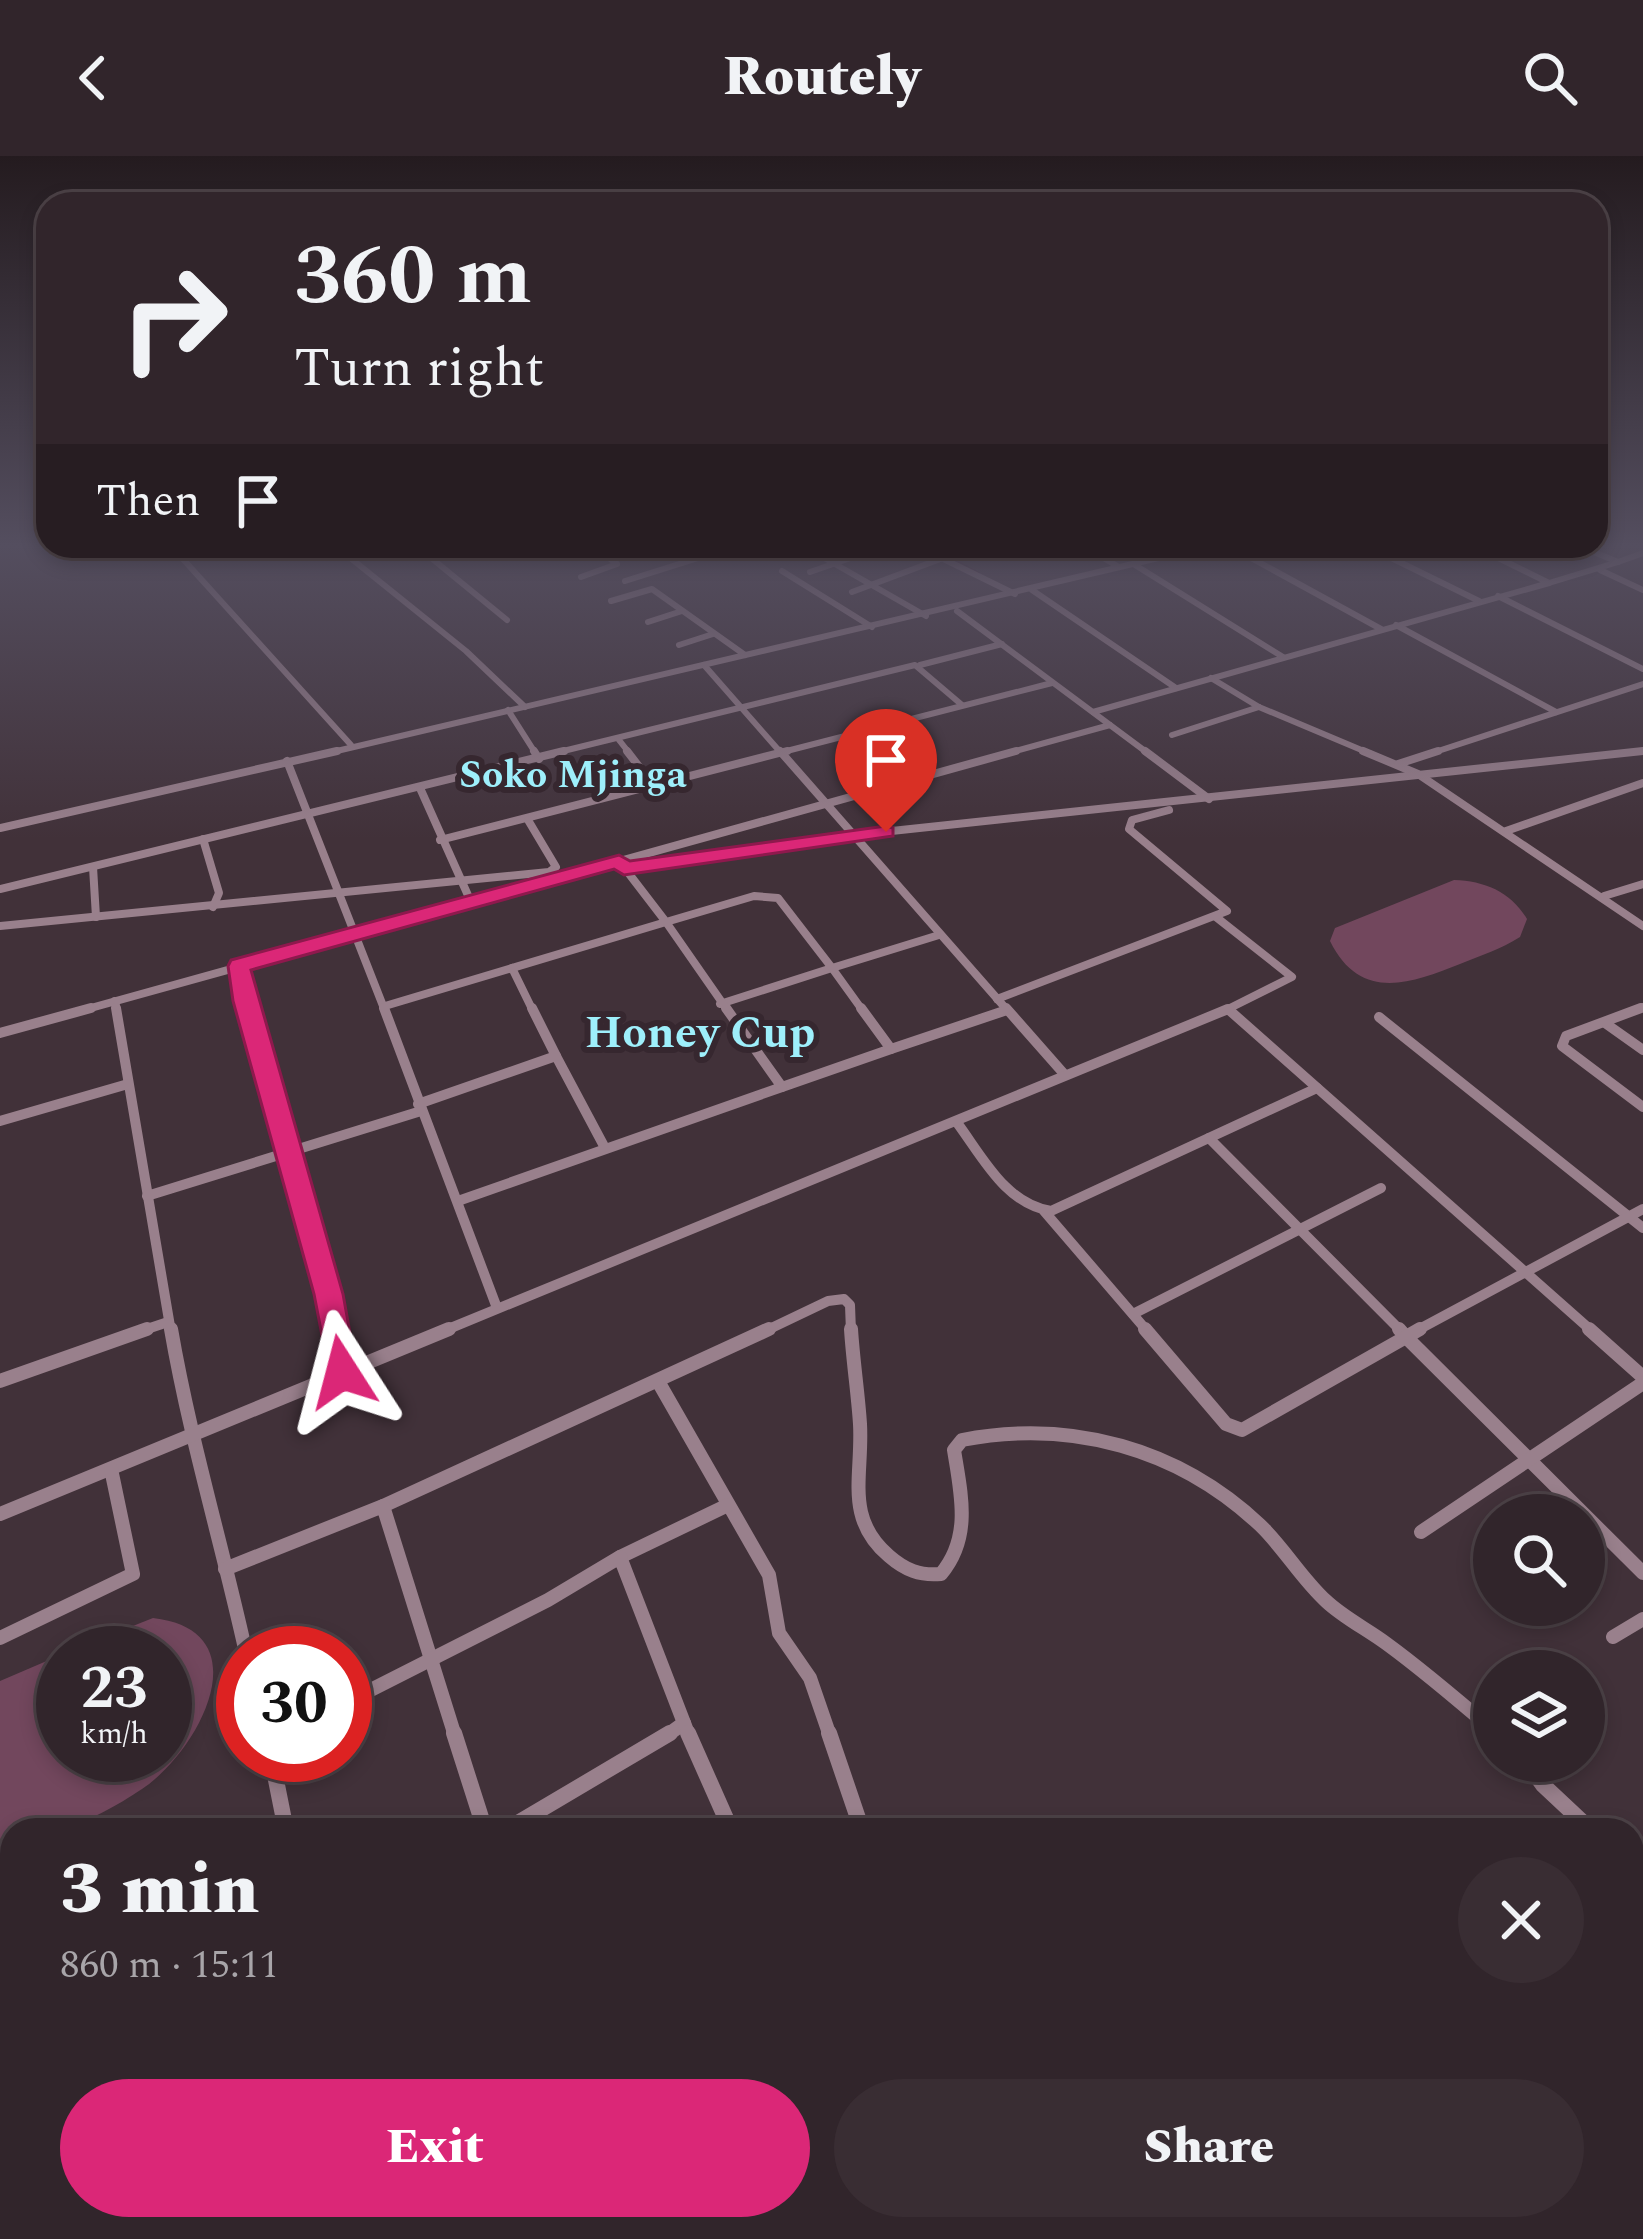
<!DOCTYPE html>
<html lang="en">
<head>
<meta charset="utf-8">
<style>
  body { margin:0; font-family:Spectral,serif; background:#392d33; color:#f1f3f6; height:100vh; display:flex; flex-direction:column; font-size:45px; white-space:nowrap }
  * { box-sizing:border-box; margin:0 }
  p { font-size:39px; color:#a8a5a9 }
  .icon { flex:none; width:66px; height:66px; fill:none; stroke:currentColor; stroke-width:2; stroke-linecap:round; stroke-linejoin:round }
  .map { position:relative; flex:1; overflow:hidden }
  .drawer { position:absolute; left:0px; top:1662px; width:1644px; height:423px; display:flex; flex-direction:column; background:#31252b; border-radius:36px 36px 0 0; box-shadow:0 6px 18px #0003,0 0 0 3px #4c4247 }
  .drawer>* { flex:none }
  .top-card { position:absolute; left:36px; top:36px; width:1572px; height:366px; border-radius:36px; box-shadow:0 6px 18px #0003,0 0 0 3px #4c4247; background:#31252b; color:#f1f3f6; overflow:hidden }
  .controls { position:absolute; left:1473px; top:1338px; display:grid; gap:24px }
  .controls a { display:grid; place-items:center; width:132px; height:132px; border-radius:50%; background:#31252b; box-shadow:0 6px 18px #0003,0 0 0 3px #4c4247; font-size:60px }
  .speed { position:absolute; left:36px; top:1470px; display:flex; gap:24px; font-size:60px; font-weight:700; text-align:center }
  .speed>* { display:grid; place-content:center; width:156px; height:156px; border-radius:50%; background:#31252b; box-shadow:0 6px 18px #0003,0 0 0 3px #4c4247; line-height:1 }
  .speed small { font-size:30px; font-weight:400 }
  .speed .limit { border:18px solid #d22; background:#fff; color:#111 }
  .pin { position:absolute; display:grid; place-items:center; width:102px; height:102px; color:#fff; margin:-123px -51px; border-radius:50% 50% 50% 0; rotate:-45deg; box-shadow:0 0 12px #0007 }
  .pin .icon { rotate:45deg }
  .me { position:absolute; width:132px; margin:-66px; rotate:351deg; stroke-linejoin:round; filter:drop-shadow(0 0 9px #0008) }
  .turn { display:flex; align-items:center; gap:42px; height:252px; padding:0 60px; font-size:54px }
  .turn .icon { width:156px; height:156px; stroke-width:2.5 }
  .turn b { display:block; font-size:84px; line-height:102px }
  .then { display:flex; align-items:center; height:114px; padding:0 60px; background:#0003; gap:24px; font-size:45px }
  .round { display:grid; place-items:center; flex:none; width:126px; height:126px; border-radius:63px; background:#392d33 }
  .headline { display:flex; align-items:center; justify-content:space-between; height:204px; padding:0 60px }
  h1 { font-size:72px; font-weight:800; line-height:90px }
  .action { display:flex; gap:24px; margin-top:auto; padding:24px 60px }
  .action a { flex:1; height:138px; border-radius:72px; background:#db2777; color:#fff; font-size:48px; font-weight:800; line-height:138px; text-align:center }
  .action a+a { background:#392d33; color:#f1f3f6 }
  header { display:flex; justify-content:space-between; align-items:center; height:156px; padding:0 60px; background:#31252b; font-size:54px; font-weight:800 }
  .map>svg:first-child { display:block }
  .green { fill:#72475d }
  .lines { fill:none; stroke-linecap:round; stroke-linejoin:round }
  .stream-far1 { stroke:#3c102a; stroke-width:3 }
  .stream { stroke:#3c102a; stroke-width:4.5 }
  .street-far4 { stroke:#99808c; stroke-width:6 }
  .street-far3 { stroke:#99808c; stroke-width:8 }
  .street-far2 { stroke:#99808c; stroke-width:10 }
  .street-far1 { stroke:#99808c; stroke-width:14 }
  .street { stroke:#99808c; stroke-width:16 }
  .route { fill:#db2777; stroke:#8e194d; stroke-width:3 }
  .labels { text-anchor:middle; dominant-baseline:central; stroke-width:12; stroke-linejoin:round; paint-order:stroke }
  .far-quarter-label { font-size:39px; font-weight:bold; fill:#9eeffb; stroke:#36272f }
  .quarter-label { font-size:45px; font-weight:bold; fill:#9eeffb; stroke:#36272f }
</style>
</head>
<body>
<header><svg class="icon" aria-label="back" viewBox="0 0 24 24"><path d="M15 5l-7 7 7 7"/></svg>Routely<svg class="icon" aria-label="search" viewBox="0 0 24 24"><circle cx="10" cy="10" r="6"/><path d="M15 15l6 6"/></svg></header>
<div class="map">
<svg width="1643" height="2083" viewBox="0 0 1643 2083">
  <rect width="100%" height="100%" fill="#413139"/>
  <g class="green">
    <path d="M1454,724C1485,725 1511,736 1527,763L1520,781C1501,793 1480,800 1460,808C1410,828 1360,846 1330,785L1335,772Z"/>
    <path d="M153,1462C264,1475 198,1596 142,1633C120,1648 84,1668 58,1674C45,1677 26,1674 12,1674V1696L0,1701V1525L63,1498V1599H165V1497H65Z"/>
  </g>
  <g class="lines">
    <g class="stream-far1">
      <path d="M932,392L978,417"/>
      <path d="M1154,392L1159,395"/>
    </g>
    <path class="stream" d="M781,2083L796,2073"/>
    <g class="street-far4">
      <path d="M173,392L351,589"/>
      <path d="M338,392L466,495L525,551"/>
      <path d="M419,392L507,464"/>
      <path d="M807,392L926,460"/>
      <path d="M921,392L1015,438"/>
      <path d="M1086,392L1119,411"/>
      <path d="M1147,392L1163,401"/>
      <path d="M1233,392L1381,473"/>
      <path d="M1371,392L1479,445"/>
      <path d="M1584,392L1618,406L1643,397"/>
      <path d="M774,395L785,392"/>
      <path d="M560,398L583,392"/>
      <path d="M1022,402L1056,392"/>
      <path d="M1135,409L1283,501"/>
      <path d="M1600,414L1643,434"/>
      <path d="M782,415L872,471"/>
      <path d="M810,416L879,392"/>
      <path d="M581,421L617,408L596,392"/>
      <path d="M625,425L730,392"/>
      <path d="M1549,427L1618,406"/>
      <path d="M1032,434L1176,532"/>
      <path d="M852,436L943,402"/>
      <path d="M1498,440L1643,513"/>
      <path d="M611,445L652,433L745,499"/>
      <path d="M957,455L1149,598"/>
      <path d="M648,466L682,455"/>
      <path d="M1396,469L1556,556"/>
      <path d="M679,489L713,478"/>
      <path d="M704,509L782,598"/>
      <path d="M920,509L1002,488"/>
      <path d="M1211,522L1259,551L1371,598"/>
      <path d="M508,554L536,598"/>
      <path d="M1093,556L1549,427L1478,392"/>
      <path d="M1172,579L1259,551"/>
      <path d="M619,584L630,598"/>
      <path d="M324,598L1201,392"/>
      <path d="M551,598L915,509L962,549"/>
      <path d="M775,598L1052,527"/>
      <path d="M1005,598L1110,569"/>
      <path d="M1429,598L1643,528"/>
      <path d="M1615,598L1643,595"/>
    </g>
    <g class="street-far3">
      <path d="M534,595L539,603"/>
      <path d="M627,595L654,630"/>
      <path d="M780,595L1008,855"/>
      <path d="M1145,595L1209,643"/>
      <path d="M1363,595L1418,618L1643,770"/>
      <path d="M287,605L385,855"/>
      <path d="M1398,608L1438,595"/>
      <path d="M420,632L471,746"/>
      <path d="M0,672L337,595"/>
      <path d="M1506,675L1643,627"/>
      <path d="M203,683L219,737L213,751"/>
      <path d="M440,684L787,595"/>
      <path d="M623,710L666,766L754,740L778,742L832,812L720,848"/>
      <path d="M93,711L96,761"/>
      <path d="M624,712L854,679L1643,595"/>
      <path d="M0,733L564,595"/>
      <path d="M1604,740L1643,728"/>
      <path d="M1216,761L1292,821L1228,853"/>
      <path d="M0,770L549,716L556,711L528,664"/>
      <path d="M239,810L248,855"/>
      <path d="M512,812L533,855"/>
      <path d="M997,843L1227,755L1129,673L1132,664L1169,654"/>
      <path d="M115,845L117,855"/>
      <path d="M385,850L666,766L728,855"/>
      <path d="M80,855L1016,595"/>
      <path d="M863,855L832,812L939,779"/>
      <path d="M1224,855H1230"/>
      <path d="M1633,855L1643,851"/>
    </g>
    <g class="street-far2">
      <path d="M116,852L171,1176"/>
      <path d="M247,852L335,1176"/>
      <path d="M384,852L497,1152"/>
      <path d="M861,852L891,893L1007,854"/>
      <path d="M1006,852L1065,919"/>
      <path d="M1641,852L1566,880L1562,890L1643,951"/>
      <path d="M1379,861L1643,1072"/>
      <path d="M1605,867L1643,894"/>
      <path d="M0,877L91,852"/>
      <path d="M556,900L605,992"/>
      <path d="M782,931L891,893"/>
      <path d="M418,948L556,900L532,852"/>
      <path d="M0,965L128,928"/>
      <path d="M958,968C983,1002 1006,1048 1051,1055L1317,932"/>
      <path d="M1209,982L1402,1176"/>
      <path d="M147,1040L421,955"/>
      <path d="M458,1045L782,931L726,852"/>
      <path d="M1044,1055L1148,1176"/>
      <path d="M1133,1158L1381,1032"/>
      <path d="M138,1176L168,1166"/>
      <path d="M441,1176L1228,853L1593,1176"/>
      <path d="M763,1176L828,1145L844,1143L850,1149L851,1176"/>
      <path d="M1414,1176L1643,1053"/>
    </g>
    <g class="street-far1">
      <path d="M171,1173C190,1283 222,1388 246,1497"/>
      <path d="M334,1173L342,1216"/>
      <path d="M851,1173C853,1205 858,1237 860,1268C863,1320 844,1362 889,1400C905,1414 920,1420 941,1418C972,1381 961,1338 954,1294L962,1284C1071,1263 1178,1292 1260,1369C1284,1392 1301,1422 1326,1445C1344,1462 1367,1473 1387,1488C1424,1515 1459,1545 1494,1575"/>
      <path d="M1145,1173L1226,1268L1242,1274L1406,1181L1399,1173"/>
      <path d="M1420,1173L1406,1181L1643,1417"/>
      <path d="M1589,1173L1643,1221"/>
      <path d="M0,1225L147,1173"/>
      <path d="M659,1227L769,1419L779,1477L810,1522L830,1580"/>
      <path d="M383,1350L769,1173"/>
      <path d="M0,1358L449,1173"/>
      <path d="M1421,1376L1643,1227"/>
      <path d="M620,1401L728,1349"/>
      <path d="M225,1413L383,1350L455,1580"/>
      <path d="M1613,1481L1643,1463"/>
      <path d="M0,1482L133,1418L111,1313"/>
      <path d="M345,1547L548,1444L620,1401L684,1567L666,1580"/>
      <path d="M684,1567L689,1580"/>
    </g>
    <g class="street">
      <path d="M454,1577L485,1674"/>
      <path d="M688,1577L731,1674"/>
      <path d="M829,1577L862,1674"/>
      <path d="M271,1599L286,1674"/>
      <path d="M1526,1605L1543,1629L1591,1674"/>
      <path d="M506,1674L670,1577"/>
      <path d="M1632,1702L1643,1710"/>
      <path d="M0,1987L12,1980"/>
      <path d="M375,2073L377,2083"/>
      <path d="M614,2073L617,2083"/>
      <path d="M1141,2073L1146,2083"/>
      <path d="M251,2083L267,2073"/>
      <path d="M756,2083L770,2073"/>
    </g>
  </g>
  <linearGradient id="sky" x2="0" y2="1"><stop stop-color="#241b1f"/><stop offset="0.57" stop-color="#544e5f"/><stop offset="1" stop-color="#544e5f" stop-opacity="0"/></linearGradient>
  <rect width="1643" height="683" fill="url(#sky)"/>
  <path class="route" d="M886,670L893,672V680L624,719L614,713L251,814L343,1138L357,1216L353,1226L342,1229L331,1226L314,1138L233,845L228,810L231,804L619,699L630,705Z"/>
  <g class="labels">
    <g class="far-quarter-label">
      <text x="573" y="619">Soko Mjinga</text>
    </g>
    <g class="quarter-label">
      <text x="700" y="877">Honey Cup</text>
    </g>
  </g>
</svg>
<div class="controls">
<a><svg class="icon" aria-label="search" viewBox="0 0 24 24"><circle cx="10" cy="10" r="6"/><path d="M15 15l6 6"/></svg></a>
<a><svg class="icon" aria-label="layers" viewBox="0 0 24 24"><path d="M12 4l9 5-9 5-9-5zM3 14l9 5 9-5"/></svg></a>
</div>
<div class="speed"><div>23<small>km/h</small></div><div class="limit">30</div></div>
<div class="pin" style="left:886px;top:676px;background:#d93025"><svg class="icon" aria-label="arrive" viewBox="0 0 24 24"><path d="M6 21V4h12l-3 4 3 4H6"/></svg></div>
<svg class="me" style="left:342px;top:1216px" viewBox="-20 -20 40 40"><path d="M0-17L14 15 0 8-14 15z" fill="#db2777" stroke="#fff" stroke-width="4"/></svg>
<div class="top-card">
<div class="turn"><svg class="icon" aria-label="right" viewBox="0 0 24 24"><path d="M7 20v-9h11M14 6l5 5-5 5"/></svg><div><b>360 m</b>Turn right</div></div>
<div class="then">Then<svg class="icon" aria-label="arrive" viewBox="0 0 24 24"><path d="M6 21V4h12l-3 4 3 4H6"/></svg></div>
</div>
<section class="drawer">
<div class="headline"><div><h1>3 min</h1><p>860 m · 15:11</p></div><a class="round"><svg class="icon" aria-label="close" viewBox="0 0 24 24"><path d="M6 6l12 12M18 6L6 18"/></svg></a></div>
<div class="action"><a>Exit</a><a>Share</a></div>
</section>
</div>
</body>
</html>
